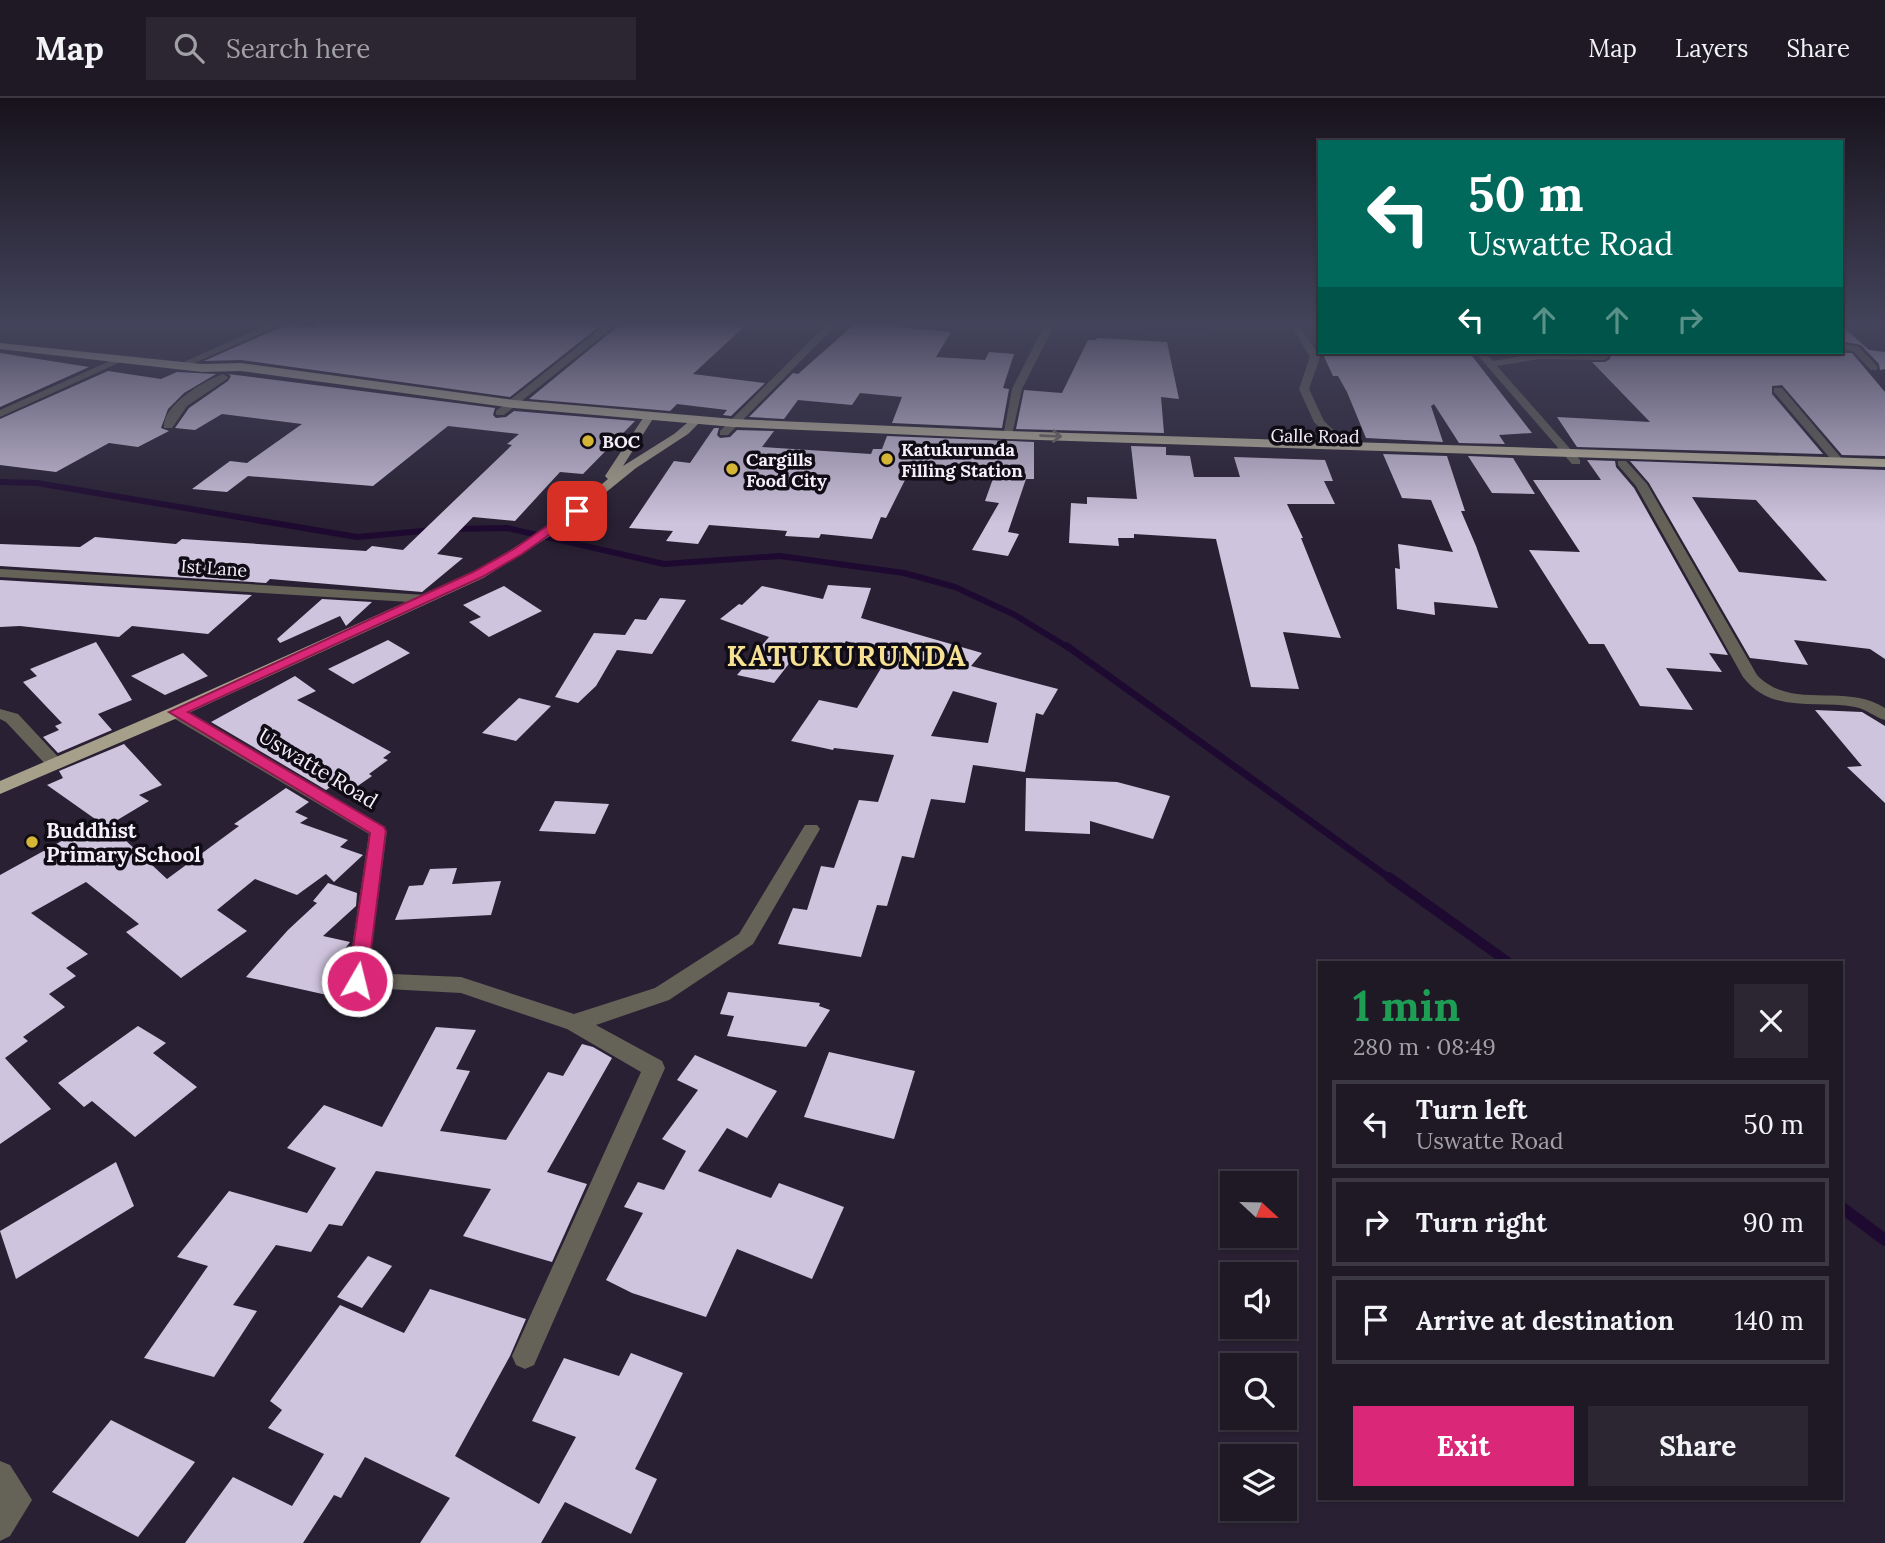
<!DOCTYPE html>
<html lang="en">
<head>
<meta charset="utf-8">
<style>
  body { margin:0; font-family:Lora,serif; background:#2c2632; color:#f1f3f6; height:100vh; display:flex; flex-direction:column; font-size:26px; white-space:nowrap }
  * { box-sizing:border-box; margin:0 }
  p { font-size:23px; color:#a1a0a7 }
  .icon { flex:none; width:38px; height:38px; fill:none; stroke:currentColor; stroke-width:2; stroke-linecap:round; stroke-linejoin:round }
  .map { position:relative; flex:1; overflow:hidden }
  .sheet { position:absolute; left:1318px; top:863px; width:525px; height:539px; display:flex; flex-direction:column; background:#1f1926; border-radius:0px; box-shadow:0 2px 5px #0004,0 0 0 2px #3c3843 }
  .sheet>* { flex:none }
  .hud { position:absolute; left:1318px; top:42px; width:525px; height:214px; border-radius:0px; box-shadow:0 2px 5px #0004,0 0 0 2px #3c3843; background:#00695c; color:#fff; overflow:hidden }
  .needle { width:46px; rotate:112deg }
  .fabs { position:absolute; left:1220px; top:1073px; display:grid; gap:14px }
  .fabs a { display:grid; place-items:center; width:77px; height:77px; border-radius:0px; background:#1f1926; box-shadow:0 2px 5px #0004,0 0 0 2px #3c3843; font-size:35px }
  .pin { position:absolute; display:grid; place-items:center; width:60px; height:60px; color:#fff; margin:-30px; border-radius:14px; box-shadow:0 4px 10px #0006 }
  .me { position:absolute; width:77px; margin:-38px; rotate:8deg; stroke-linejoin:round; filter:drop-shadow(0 0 5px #0008) }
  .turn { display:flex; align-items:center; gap:24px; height:147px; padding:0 35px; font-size:32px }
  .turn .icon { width:91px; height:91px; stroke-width:2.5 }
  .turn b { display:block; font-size:49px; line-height:60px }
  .lanes { display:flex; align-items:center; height:66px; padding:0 35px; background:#0003; justify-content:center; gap:35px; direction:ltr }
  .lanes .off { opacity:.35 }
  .round { display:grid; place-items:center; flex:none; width:74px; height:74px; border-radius:0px; background:#2c2632 }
  .headline { display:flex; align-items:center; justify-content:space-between; height:119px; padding:0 35px }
  h1 { font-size:42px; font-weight:700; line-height:52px; color:#1e9e55 }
  .button { display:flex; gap:14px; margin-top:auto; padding:14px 35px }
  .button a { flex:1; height:80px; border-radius:0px; background:#db2777; color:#fff; font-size:28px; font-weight:700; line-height:80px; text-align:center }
  .button a+a { background:#2c2632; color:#f1f3f6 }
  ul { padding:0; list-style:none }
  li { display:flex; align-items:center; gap:21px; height:88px; margin:0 14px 10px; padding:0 21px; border:4px solid #3c3843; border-radius:0px }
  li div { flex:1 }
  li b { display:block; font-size:26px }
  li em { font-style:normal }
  header { display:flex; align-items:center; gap:42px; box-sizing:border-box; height:98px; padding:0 35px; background:#1f1926; border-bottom:2px solid #3c3843 }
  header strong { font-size:33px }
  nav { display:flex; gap:38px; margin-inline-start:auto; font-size:24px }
  .search { width:490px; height:63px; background:#2c2632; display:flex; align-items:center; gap:18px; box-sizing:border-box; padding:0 24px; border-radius:0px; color:#a1a0a7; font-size:26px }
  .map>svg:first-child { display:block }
  .green { fill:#402e54 }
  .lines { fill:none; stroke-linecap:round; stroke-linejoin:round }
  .stream-far3 { stroke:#1e0a30; stroke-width:6 }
  .stream-far2 { stroke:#1e0a30; stroke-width:7 }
  .stream-far1 { stroke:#1e0a30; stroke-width:10 }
  .stream { stroke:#1e0a30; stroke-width:12 }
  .building { fill:#cfc4dd; fill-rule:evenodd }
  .minor { fill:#656358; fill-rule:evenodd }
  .major { fill:#a6a08b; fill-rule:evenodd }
  .highway { fill:#bfb89f; fill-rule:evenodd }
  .oneway { stroke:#706b61 }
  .route { fill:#db2777; stroke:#8e194d; stroke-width:2 }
  .poi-dot { fill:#d5b535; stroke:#100c15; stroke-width:2.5 }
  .labels { text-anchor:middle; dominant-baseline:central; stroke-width:7; stroke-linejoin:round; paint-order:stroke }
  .far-street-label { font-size:18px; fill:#f5effc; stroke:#100c15 }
  .far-poi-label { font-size:18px; font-weight:bold; fill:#f5effc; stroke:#100c15; text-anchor:start }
  .street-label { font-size:21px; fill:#f5effc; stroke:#100c15 }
  .poi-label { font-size:21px; font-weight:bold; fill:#f5effc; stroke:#100c15; text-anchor:start }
  .district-label { font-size:28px; font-weight:bold; letter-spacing:2px; fill:#f6e193; stroke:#100c15 }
</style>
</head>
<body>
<header>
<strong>Map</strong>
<div class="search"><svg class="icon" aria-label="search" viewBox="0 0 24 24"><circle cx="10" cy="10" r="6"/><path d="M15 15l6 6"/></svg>Search here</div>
<nav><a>Map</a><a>Layers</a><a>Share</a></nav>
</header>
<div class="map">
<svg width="1885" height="1445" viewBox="0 0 1885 1445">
  <rect width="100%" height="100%" fill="#292133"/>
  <path class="green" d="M1057,224H1218L1211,241L1053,233Z"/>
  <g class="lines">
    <g class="stream-far3">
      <path d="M0,384L37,385L357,439L433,432"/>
      <path d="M453,431L507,430L664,466L780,458L904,475L955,489L1015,517L1069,550"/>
    </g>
    <path class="stream-far2" d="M1067,548L1391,781"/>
    <path class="stream-far1" d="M1389,779L1508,864"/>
    <path class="stream" d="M1841,1109L1885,1142"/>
  </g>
  <g class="building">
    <path d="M316,224H605L510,299L241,262L204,263L290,225L316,230Z"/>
    <path d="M623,224H749L693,276L765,285L731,318L723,317L727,312L677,306L670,313L529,301Z"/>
    <path d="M857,224H903L899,229L951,234L936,259L985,262L989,254L1014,256L1003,290L1009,291L1002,330L892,325L902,299L860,295L852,307L798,302L784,321L749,319L793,275L798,276Z"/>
    <path d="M1841,227L1869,252L1885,254V271L1880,272L1879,266L1861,247L1841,243Z"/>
    <path d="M1097,240L1167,244L1179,301L1161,299L1164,335L1016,331L1024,292L1062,295L1088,242H1096Z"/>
    <path d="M1322,254H1430L1432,258H1472L1532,335L1499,337L1505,346L1459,345L1434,306L1431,308L1443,344L1366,340L1347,294L1338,278H1333Z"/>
    <path d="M1586,254H1713L1766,258L1764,254L1852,255L1885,294V358L1842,357L1782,287L1772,288V296L1823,356L1577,349L1557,319L1650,324L1592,264H1605L1610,261L1611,257L1607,254Z"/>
    <path d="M0,255L89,269L0,309Z"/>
    <path d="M108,273L161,281L177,274L216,276L184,295L168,311L161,330L169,333L138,349L109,345L56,374L0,367V321Z"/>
    <path d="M228,276L495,310L493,317L496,320L506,319L514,313L635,323L583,376L560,374L515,423L473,419L437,456L463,460L422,494L270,481L266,485L0,468V446L80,449L95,439L176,446L182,441L366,453L372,448L403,452L512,347L507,346L519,336L448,328L373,388L248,378L227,394L192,391L230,363L247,365L302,326L222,316L195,332L175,330L189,310L228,283L231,278Z"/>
    <path d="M714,330H719L717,337L720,340L730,339L737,332L774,333L762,349L871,356L873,351H882L887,338L1034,344V381H1026L1008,434L1019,436L1008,458L972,452L999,405L985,403L995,375L931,373L929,378L908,376L886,420L881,419L872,441L821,436L819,440L785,438L787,433L709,427L698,446L666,443L673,433L629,430L674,363L690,365Z"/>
    <path d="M1131,348L1166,349V357L1190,358L1194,379H1240L1234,359L1325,362L1333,383H1324L1335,406H1287L1303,440H1301L1341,540L1283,534L1299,591L1251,589L1216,441L1134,436V440H1118L1119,448L1069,445L1071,405L1087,406V399L1137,401Z"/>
    <path d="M1383,356L1447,358L1465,413H1461L1476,448L1498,510L1434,504L1435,517L1397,511L1395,470L1400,471L1398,446L1453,454L1431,402L1402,400Z"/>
    <path d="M1468,358L1513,360L1535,396L1492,395Z"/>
    <path d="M1587,362L1615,363L1616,369L1634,390L1728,557L1709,555L1722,574L1666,570L1693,612L1640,608L1604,546H1589L1529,452L1580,454L1533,382H1601Z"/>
    <path d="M1630,363L1885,372V561L1870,551L1794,542L1808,567L1750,560L1649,385ZM1692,399L1756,402L1827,483L1739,474Z"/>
    <path d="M0,482L252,497L208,536L132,528L119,539L20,528L0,529Z"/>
    <path d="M828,487L871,490L861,520L982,555L971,568L1058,591L1043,617L1036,615L1025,674L973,667L965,705L931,701L914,760L902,758L887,808L877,807L861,859L778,846L793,810L807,812L821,768L834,770L859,702L878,704L894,657L834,650L833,652L791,643L819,602L857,610L889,557L846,543L839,553L805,545L774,585L737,577L769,539L720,521L739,506L742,507L762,488L823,501ZM953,593L997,605L988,645L931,638Z"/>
    <path d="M504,488L542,513L489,539L469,524L481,519L463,507Z"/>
    <path d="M660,500L686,502L652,556L617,552L596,588L578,605L555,599L594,535L625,537L635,521L646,522Z"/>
    <path d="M322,501L372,504L346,528L340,518L280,545L277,541Z"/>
    <path d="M388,542L410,555L353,586L328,571Z"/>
    <path d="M96,544L132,602L98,616L112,632L58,655L43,639L59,632L55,628L62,625L23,584L37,578L30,571Z"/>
    <path d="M183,555L208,578L165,597L131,578Z"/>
    <path d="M295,578L316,593L297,602L391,654L383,660L388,662L369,676L372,678L349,694L335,686L326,692L211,624Z"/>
    <path d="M519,600L551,608L516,643L482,635Z"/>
    <path d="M1815,612L1862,614L1885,628V705L1847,669L1862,668Z"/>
    <path d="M124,646L162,687L139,697L149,703L109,727L167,781L239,728L234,726L286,690L309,704L295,714L308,720L300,725L348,742L340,749L363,757L334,784L326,776L297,797L255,781L217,812L247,833L181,880L126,834L139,826L86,784L31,815L88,856L66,870L76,878L49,896L65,909L23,939L28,943L5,960L51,1011L0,1046V777L98,723L47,687L63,680L59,673Z"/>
    <path d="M1026,680L1117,684L1170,698L1153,741L1090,723V736L1025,733Z"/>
    <path d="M555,703L609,706L595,736L539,733Z"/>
    <path d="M457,770L452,786L501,783L491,817L395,822L409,788L423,787L430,771Z"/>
    <path d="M328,785L357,795L356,808L323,838L350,844L333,867L346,870V873L327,897L246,879L288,832L317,805L313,803Z"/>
    <path d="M728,894L820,905L819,908L830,912L806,949L727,938L734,918L720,916Z"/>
    <path d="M138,928L166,945L153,955L197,989L135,1039L92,1003L84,1009L58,985Z"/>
    <path d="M436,929L476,932L456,971L470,973L440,1033L506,1042L548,974L563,978L582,946L593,949L612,960L547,1074L587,1086L552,1164L463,1138L491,1091L376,1073L342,1128L329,1126L311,1154L276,1147L233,1207L257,1213L214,1279L144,1260L208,1168L177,1159L229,1093L307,1115L336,1070L287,1050L324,1007L382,1029Z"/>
    <path d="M829,954L915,973L894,1041L804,1019Z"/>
    <path d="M695,957L777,993L747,1040L727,1030L698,1073L771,1100L779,1085L844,1109L812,1181L737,1151L706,1219L632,1195L606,1182L643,1115L624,1109L638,1084L664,1092L686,1053L662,1041L698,992L677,982Z"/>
    <path d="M116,1064L134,1108L16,1181L0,1133Z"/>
    <path d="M368,1158L392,1168L362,1210L337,1199Z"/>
    <path d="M430,1191L526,1221L510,1258L455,1358L539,1406L576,1339L532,1323L564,1260L619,1278L631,1255L683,1275L635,1371L657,1381L631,1436L565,1404L541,1445H420L450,1400L365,1359L341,1400L334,1397L303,1445H185L233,1379L292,1408L324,1356L268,1330L282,1312L270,1303L340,1207L404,1235Z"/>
    <path d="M111,1322L195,1364L138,1439L52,1394Z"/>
  </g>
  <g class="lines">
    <g class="minor">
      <path d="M274,224H287L185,269L177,267Z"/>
      <path d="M609,224H620L504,317H496V313Z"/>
      <path d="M829,224H839L728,337H720V333Z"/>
      <path d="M1046,224H1056L1022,291L1012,337L1003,339L1012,291Z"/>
      <path d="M1289,224H1297L1320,259L1309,291L1324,323L1347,345V349H1339L1314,324L1299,291L1310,259Z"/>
      <path d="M1841,245L1859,249L1877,268V272H1871L1853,253L1841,251Z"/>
      <path d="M1475,254H1485L1493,263L1539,255L1607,257L1609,259L1604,262L1539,261L1497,268L1580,362V366H1572Z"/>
      <path d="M117,260L125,262L0,319V312Z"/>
      <path d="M223,276L228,279L227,281L187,308L172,330H164C162,307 204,283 223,276Z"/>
      <path d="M1774,290H1782L1843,362V366H1835L1774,294Z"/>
      <path d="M1618,363H1626L1647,386L1757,577C1791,613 1845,584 1885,610V622C1874,619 1867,611 1855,609C1815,602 1771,616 1743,579L1636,388L1618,367Z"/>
      <path d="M0,471L426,497L433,501L426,505L0,479Z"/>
      <path d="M176,609L384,729L387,733L368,875L461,879L574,916L655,890L739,836L805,727H817L820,731L753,846L669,902L596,927L662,963L665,970L534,1267L525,1271L516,1267L512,1258L641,974L567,931L461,895L350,889L347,883L369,736L170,618L168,614Z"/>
      <path d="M0,611L18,616L61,662L63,666L61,670H49L6,624L0,621Z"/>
      <path d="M0,1363L10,1367L32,1402L10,1438L0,1443Z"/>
    </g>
    <path class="major" d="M649,316L654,319L623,368L674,336L693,320L702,322L688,336L636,370L558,433L483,480L182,618L0,696V683L170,610L473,474C522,447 566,417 608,381L605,378L645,317Z"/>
    <path class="highway" d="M0,245L202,266L241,265L514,302L734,321L1007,333L1885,361V369L1007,341L734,329L514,310L241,273L202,274L0,251Z"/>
  </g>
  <defs><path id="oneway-shaft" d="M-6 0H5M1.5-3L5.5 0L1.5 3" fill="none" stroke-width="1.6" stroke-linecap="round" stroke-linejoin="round" transform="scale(1.75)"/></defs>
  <use class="oneway" href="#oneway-shaft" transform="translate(1051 338) rotate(2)"/>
  <linearGradient id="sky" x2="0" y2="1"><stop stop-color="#17121c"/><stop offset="0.53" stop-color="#43435b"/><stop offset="1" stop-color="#43435b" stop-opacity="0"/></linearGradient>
  <rect width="1885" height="426" fill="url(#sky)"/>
  <path class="route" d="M573,410L583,413L522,456L482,479L188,614L384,729L386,733L367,883L364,889L357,891L351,889L348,883L370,735L169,614L473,474L514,451Z"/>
  <g class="poi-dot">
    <circle cx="588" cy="343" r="7"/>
    <circle cx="887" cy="361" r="7"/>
    <circle cx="732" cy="371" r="7"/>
    <circle cx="32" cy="744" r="7"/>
  </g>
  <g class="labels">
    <g class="far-street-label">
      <text transform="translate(1315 338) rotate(1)">Galle Road</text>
      <text transform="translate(214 470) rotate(4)">Ist Lane</text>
    </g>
    <g class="far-poi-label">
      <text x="602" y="343">BOC</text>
      <text x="901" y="351">Katukurunda<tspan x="901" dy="21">Filling Station</tspan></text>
      <text x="746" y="361">Cargills<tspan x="746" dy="21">Food City</tspan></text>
    </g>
    <g class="street-label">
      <text transform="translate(318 670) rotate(31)">Uswatte Road</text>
    </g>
    <g class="poi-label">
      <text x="46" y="732">Buddhist<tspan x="46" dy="24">Primary School</tspan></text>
    </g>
    <g class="district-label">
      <text x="847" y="558">KATUKURUNDA</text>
    </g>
  </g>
</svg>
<div class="fabs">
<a><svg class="needle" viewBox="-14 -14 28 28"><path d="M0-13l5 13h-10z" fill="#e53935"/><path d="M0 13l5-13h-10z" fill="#a1a0a7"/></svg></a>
<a><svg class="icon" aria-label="sound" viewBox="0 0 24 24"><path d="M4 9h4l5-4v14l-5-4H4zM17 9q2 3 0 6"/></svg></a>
<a><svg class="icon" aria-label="search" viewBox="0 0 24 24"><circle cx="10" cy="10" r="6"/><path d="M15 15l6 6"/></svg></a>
<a><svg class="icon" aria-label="layers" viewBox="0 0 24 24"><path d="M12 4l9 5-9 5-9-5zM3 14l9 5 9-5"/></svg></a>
</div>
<div class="pin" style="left:577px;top:413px;background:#d93025"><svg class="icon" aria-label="arrive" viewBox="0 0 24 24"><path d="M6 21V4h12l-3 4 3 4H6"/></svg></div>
<svg class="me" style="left:357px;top:883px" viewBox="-20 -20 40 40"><circle r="17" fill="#db2777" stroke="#fff" stroke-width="3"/><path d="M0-11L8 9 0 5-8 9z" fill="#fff"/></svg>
<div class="hud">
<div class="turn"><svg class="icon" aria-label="left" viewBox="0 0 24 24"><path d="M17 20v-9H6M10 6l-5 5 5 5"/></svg><div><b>50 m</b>Uswatte Road</div></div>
<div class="lanes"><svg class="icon" aria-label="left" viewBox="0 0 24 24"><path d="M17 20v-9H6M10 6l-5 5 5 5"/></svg><svg class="icon off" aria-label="ahead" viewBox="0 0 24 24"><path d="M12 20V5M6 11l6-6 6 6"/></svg><svg class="icon off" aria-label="ahead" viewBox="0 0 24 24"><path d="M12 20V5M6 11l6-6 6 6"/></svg><svg class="icon off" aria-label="right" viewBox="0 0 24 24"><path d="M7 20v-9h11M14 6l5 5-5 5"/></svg></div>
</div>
<section class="sheet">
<div class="headline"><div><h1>1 min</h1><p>280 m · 08:49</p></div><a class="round"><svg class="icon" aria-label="close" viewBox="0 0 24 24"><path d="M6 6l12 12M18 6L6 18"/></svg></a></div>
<ul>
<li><svg class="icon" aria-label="left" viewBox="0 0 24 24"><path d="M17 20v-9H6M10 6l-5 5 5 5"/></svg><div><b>Turn left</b><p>Uswatte Road</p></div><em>50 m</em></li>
<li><svg class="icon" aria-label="right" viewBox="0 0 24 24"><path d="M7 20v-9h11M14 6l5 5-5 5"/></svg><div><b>Turn right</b></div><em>90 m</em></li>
<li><svg class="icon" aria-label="arrive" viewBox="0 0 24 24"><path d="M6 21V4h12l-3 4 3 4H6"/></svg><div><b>Arrive at destination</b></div><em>140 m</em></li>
</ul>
<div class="button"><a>Exit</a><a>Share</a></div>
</section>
</div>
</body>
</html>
